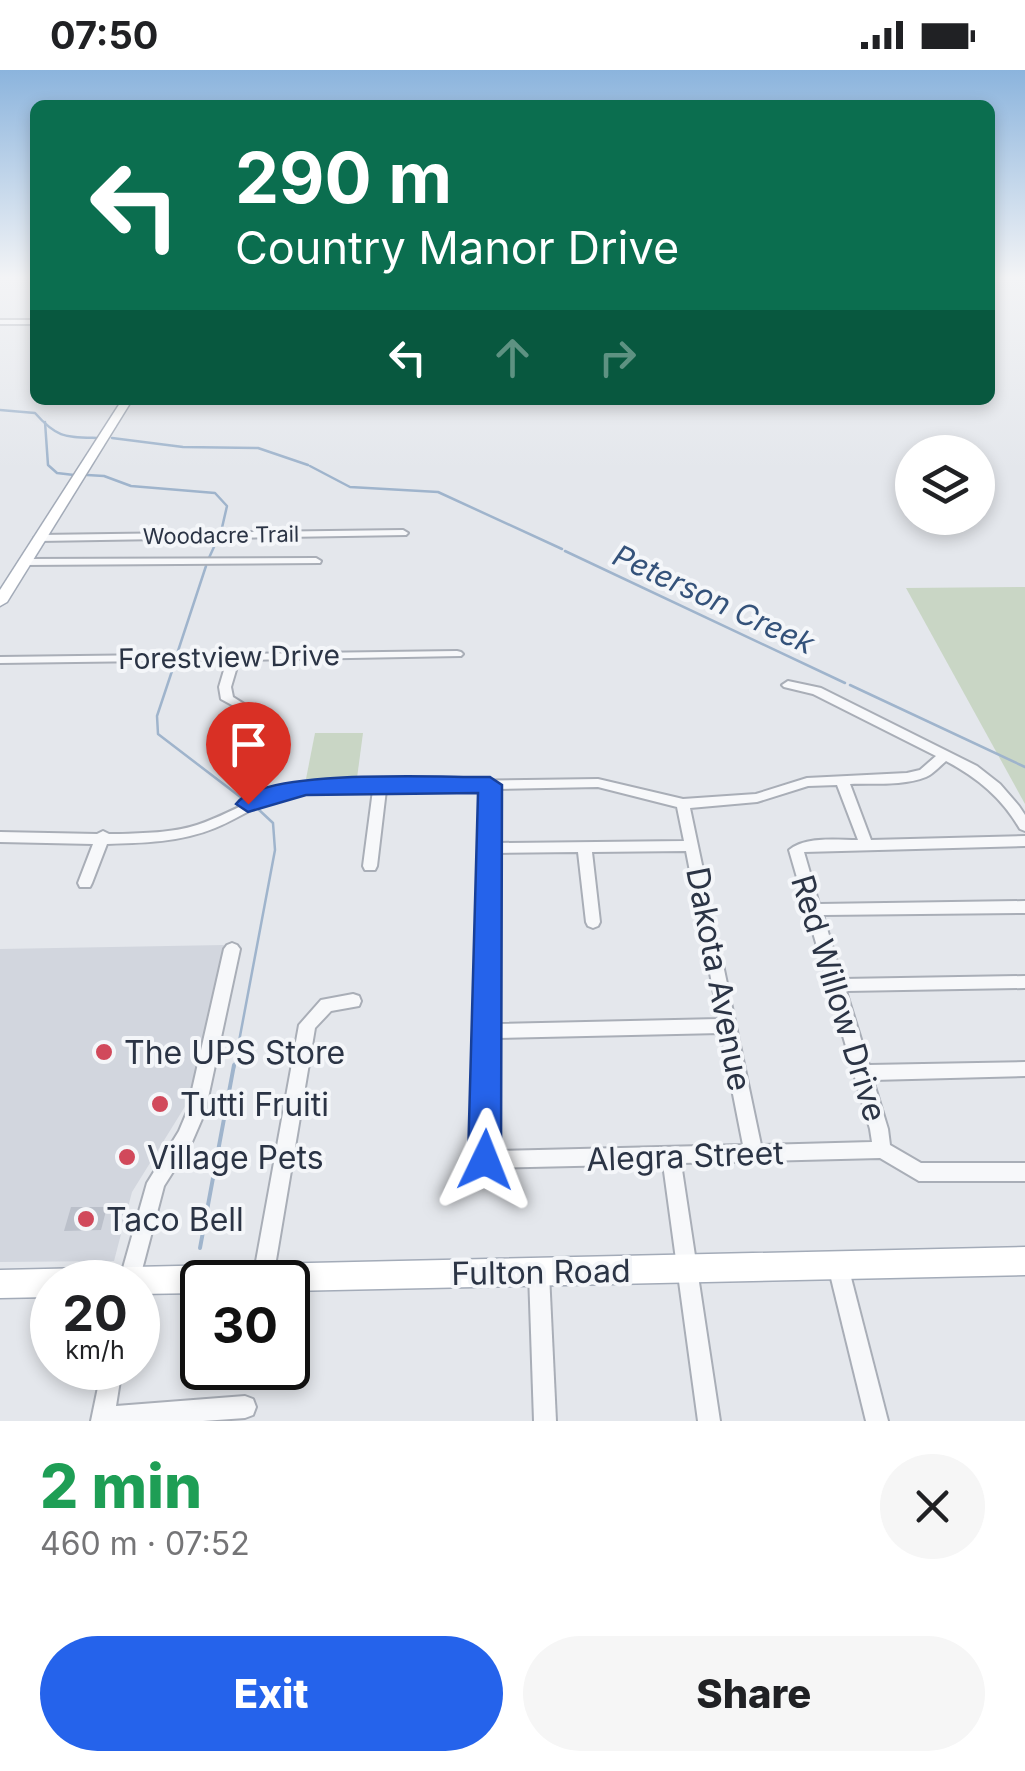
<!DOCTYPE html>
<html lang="en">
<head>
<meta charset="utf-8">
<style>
  body { margin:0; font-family:Inter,sans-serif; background:#f6f6f6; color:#202124; height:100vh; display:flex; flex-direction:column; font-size:38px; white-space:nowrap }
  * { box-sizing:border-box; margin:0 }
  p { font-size:32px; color:#757577 }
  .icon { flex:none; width:55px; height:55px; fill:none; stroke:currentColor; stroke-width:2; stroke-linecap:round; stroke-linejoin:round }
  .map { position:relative; height:1351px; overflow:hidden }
  .sheet { display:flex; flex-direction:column; background:#fff; flex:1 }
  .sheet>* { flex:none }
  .banner { position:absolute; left:30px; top:30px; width:965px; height:305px; border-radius:15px; box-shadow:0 5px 15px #0003; background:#0b6e4f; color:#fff; overflow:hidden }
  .fabs { position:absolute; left:895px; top:365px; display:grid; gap:20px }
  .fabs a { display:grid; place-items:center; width:100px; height:100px; border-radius:50%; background:#fff; box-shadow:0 5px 15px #0003; font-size:50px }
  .speed { position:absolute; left:30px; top:1190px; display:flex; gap:20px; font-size:50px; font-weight:700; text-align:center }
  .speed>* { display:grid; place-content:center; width:130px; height:130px; border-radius:50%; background:#fff; box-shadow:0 5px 15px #0003; line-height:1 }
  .speed small { font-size:25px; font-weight:400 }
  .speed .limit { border:5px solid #111; border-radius:15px; background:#fff; color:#111 }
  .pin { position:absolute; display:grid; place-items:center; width:85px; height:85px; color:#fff; margin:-102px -42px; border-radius:50% 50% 50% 0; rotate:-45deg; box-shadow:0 0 10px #0007 }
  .pin .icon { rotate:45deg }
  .me { position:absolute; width:110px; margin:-55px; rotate:2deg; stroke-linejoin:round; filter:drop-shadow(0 0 8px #0008) }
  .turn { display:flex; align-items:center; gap:35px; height:210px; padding:0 40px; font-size:45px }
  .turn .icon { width:130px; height:130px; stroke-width:2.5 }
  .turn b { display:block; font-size:70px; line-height:85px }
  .lanes { display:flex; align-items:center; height:95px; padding:0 40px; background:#0003; justify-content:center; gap:50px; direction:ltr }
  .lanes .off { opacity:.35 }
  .round { display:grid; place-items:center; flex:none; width:105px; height:105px; border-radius:52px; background:#f6f6f6 }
  .overview { display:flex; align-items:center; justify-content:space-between; height:170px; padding:0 40px }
  h1 { font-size:60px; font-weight:800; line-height:75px; color:#1e9e55 }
  .action { display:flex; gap:20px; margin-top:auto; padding:20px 40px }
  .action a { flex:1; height:115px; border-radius:60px; background:#2563eb; color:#fff; font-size:40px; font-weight:800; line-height:115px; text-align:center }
  .action a+a { background:#f6f6f6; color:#202124 }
  .status { display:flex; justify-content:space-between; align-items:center; height:70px; padding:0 50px; background:#fff; direction:ltr }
  .status svg { height:28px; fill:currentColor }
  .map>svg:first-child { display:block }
  .built { fill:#d2d6de }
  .green { fill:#c9d6c5 }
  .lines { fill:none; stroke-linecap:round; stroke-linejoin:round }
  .stream-far1 { stroke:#9fb4cc; stroke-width:2.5 }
  .stream { stroke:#9fb4cc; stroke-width:4 }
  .building { fill:#bbc0ca }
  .minor-casing { stroke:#a9aeb7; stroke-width:4 }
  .major-casing { stroke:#a3abb8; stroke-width:3 }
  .minor { fill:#f7f8fa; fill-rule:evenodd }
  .major { fill:#fff; fill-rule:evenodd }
  .route { fill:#2563eb; stroke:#184099; stroke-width:2.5 }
  .poi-dot { fill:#d1495b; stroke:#f4f6f9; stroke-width:4 }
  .labels { text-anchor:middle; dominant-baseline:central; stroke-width:8; stroke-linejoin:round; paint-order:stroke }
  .far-street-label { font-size:22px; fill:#2b3445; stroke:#f4f6f9 }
  .street-label { font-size:28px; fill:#2b3445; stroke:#f4f6f9 }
  .water-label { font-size:30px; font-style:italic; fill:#34527a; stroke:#f4f6f9 }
  .near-street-label { font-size:32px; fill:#2b3445; stroke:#f4f6f9 }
  .near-poi-label { font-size:32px; fill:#2b3445; stroke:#f4f6f9; text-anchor:start }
</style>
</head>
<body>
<div class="status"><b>07:50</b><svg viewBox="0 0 49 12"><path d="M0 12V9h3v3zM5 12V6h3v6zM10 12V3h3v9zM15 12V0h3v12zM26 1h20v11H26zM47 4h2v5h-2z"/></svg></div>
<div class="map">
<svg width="1025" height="1351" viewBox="0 0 1025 1351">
  <rect width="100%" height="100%" fill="#e4e7ec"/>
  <path class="built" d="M224,875L189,1030L132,1122L114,1191L0,1192V879Z"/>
  <g class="green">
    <path d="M1025,517V734L906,518Z"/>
    <path d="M315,663H363L357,708L306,709Z"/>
  </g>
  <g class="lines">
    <g class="stream-far1">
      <path d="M0,340L35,343C57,368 65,367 97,368"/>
      <path d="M45,352L48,395L57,403L74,405"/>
      <path d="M112,368L183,377L258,378L308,395"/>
      <path d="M310,396L350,417L438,422L562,479"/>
      <path d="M87,405L104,406L131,416L215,423L227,436L221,462"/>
      <path d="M565,481L845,613"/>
      <path d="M208,490L219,466"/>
      <path d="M177,584L206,496"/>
      <path d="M175,592L157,646L158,664L243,729"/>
      <path d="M850,615L1025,697"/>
      <path d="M234,998L275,780L273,753L257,738"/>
    </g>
    <path class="stream" d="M200,1178L234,995"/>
  </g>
  <path class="building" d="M71,1137H107L101,1160L64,1161Z"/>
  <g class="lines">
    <defs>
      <g id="minor">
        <rect x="0" y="250" width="35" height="4"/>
        <path d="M403,460L408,463L406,465L39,471L34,468L39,465Z"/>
        <path d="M316,488L321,491L320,493L24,495L19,492L24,489Z"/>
        <path d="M457,581L461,582L463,584L461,586L239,590L231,617L233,627L249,637L243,641L221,629L219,617L227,590L0,593V587Z"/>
        <path d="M788,611L821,618L977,696L1000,714L1019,736L1025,745V761L1020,759C1002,728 978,708 946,691C940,696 933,704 926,707C904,716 873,713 850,714L871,770L1025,766V776L804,782L819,834L1025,831V843L823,845L842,909L1025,906V918L846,921L869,995L1025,992V1006L873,1010L888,1059L890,1075L921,1093H1025V1111H919L880,1088L681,1093L720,1351H698L663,1094L485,1098L479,1096L476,1090L484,719L386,720L377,796L375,800H365L363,796L373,720C345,721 314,718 287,725C261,732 239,748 215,758C181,772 144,773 107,774L92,813L90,817H80L78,813L93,774L0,772V762L97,764L103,761L109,764H119C144,763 172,763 197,755C236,742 263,720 306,713L598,709L683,729L756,724L807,708L907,703L920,700L936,686L813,624L784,617L782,615ZM837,715L858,770C835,770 806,766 789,780L870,1059L872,1072L761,1075L690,738L757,732L808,716ZM598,717L677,737L684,771L497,773V719ZM686,781L719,949L495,954L497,783L578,782L586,852L588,856L593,858L598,856L600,852L592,782ZM721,963L743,1075L494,1081L495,968Z"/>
        <path d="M232,873L237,875L240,879L205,1042L192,1072L164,1116L138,1215V1212H119L147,1113L179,1061L187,1042L224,879L227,875Z"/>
        <path d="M353,924L359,926L361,931L359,936L331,941L315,958L273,1208L271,1212H255L253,1208L299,955L321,930Z"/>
        <path d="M838,1186L845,1189L848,1196L888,1351H866L828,1196L831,1189Z"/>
        <path d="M539,1193L546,1196L549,1203L556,1351H534L529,1203L532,1196Z"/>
        <path d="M102,1298H122L116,1336L245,1326L253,1329L256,1337L253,1345L245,1348L203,1351H91Z"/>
      </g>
      <g id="major">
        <path d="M122,330H132L7,532L0,536V520Z"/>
        <path d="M1025,1177V1205L288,1221V1212H202V1223L138,1224V1212H52V1227L0,1228V1200Z"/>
      </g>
    </defs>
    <use href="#minor" class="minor-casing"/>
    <use href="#major" class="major-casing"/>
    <use href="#minor" class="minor"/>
    <use href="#major" class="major"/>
  </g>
  <linearGradient id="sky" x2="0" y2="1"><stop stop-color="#8bb4dd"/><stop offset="0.52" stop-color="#f3f4f6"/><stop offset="1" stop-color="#f3f4f6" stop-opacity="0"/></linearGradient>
  <rect width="1025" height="399" fill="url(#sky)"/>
  <path class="route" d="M490,707L502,715L501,1090L496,1101L485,1106L473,1101L468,1090L478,723L306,725L248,742L236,734C262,697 443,708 490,707Z"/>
  <g class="poi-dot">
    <circle cx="104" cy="982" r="10"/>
    <circle cx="160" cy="1034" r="10"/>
    <circle cx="127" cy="1087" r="10"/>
    <circle cx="86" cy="1149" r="10"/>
  </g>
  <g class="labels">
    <g class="far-street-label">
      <text transform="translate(221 465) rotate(-1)">Woodacre Trail</text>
    </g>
    <g class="street-label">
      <text transform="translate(229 587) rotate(-1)">Forestview Drive</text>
    </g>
    <g class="water-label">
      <text transform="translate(714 529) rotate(25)">Peterson Creek</text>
    </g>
    <g class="near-street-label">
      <text transform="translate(719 909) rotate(79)">Dakota Avenue</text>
      <text transform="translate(839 928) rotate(73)">Red Willow Drive</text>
      <text transform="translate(685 1086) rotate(-2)">Alegra Street</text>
      <text transform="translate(541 1202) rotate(-1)">Fulton Road</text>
    </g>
    <g class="near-poi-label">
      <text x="124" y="982">The UPS Store</text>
      <text x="180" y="1034">Tutti Fruiti</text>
      <text x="147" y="1087">Village Pets</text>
      <text x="106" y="1149">Taco Bell</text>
    </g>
  </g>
</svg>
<div class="fabs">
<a><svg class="icon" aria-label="layers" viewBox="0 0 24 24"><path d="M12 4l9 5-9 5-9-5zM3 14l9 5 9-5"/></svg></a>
</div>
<div class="speed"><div>20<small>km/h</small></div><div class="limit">30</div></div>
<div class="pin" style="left:248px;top:734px;background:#d93025"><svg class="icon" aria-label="arrive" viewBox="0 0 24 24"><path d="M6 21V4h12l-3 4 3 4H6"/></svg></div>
<svg class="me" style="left:485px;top:1090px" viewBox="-20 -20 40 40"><path d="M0-17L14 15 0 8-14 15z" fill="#2563eb" stroke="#fff" stroke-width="4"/></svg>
<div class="banner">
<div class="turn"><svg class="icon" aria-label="left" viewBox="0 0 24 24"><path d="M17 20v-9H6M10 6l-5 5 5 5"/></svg><div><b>290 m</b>Country Manor Drive</div></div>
<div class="lanes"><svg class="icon" aria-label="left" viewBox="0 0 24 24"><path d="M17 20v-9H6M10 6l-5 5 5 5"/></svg><svg class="icon off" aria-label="ahead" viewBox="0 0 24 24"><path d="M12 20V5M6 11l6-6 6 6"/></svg><svg class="icon off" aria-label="right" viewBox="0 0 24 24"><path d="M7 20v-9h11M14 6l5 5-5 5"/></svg></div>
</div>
</div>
<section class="sheet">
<div class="overview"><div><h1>2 min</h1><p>460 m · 07:52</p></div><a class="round"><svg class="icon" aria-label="close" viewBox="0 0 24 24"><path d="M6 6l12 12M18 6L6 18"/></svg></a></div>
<div class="action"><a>Exit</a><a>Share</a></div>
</section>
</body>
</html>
